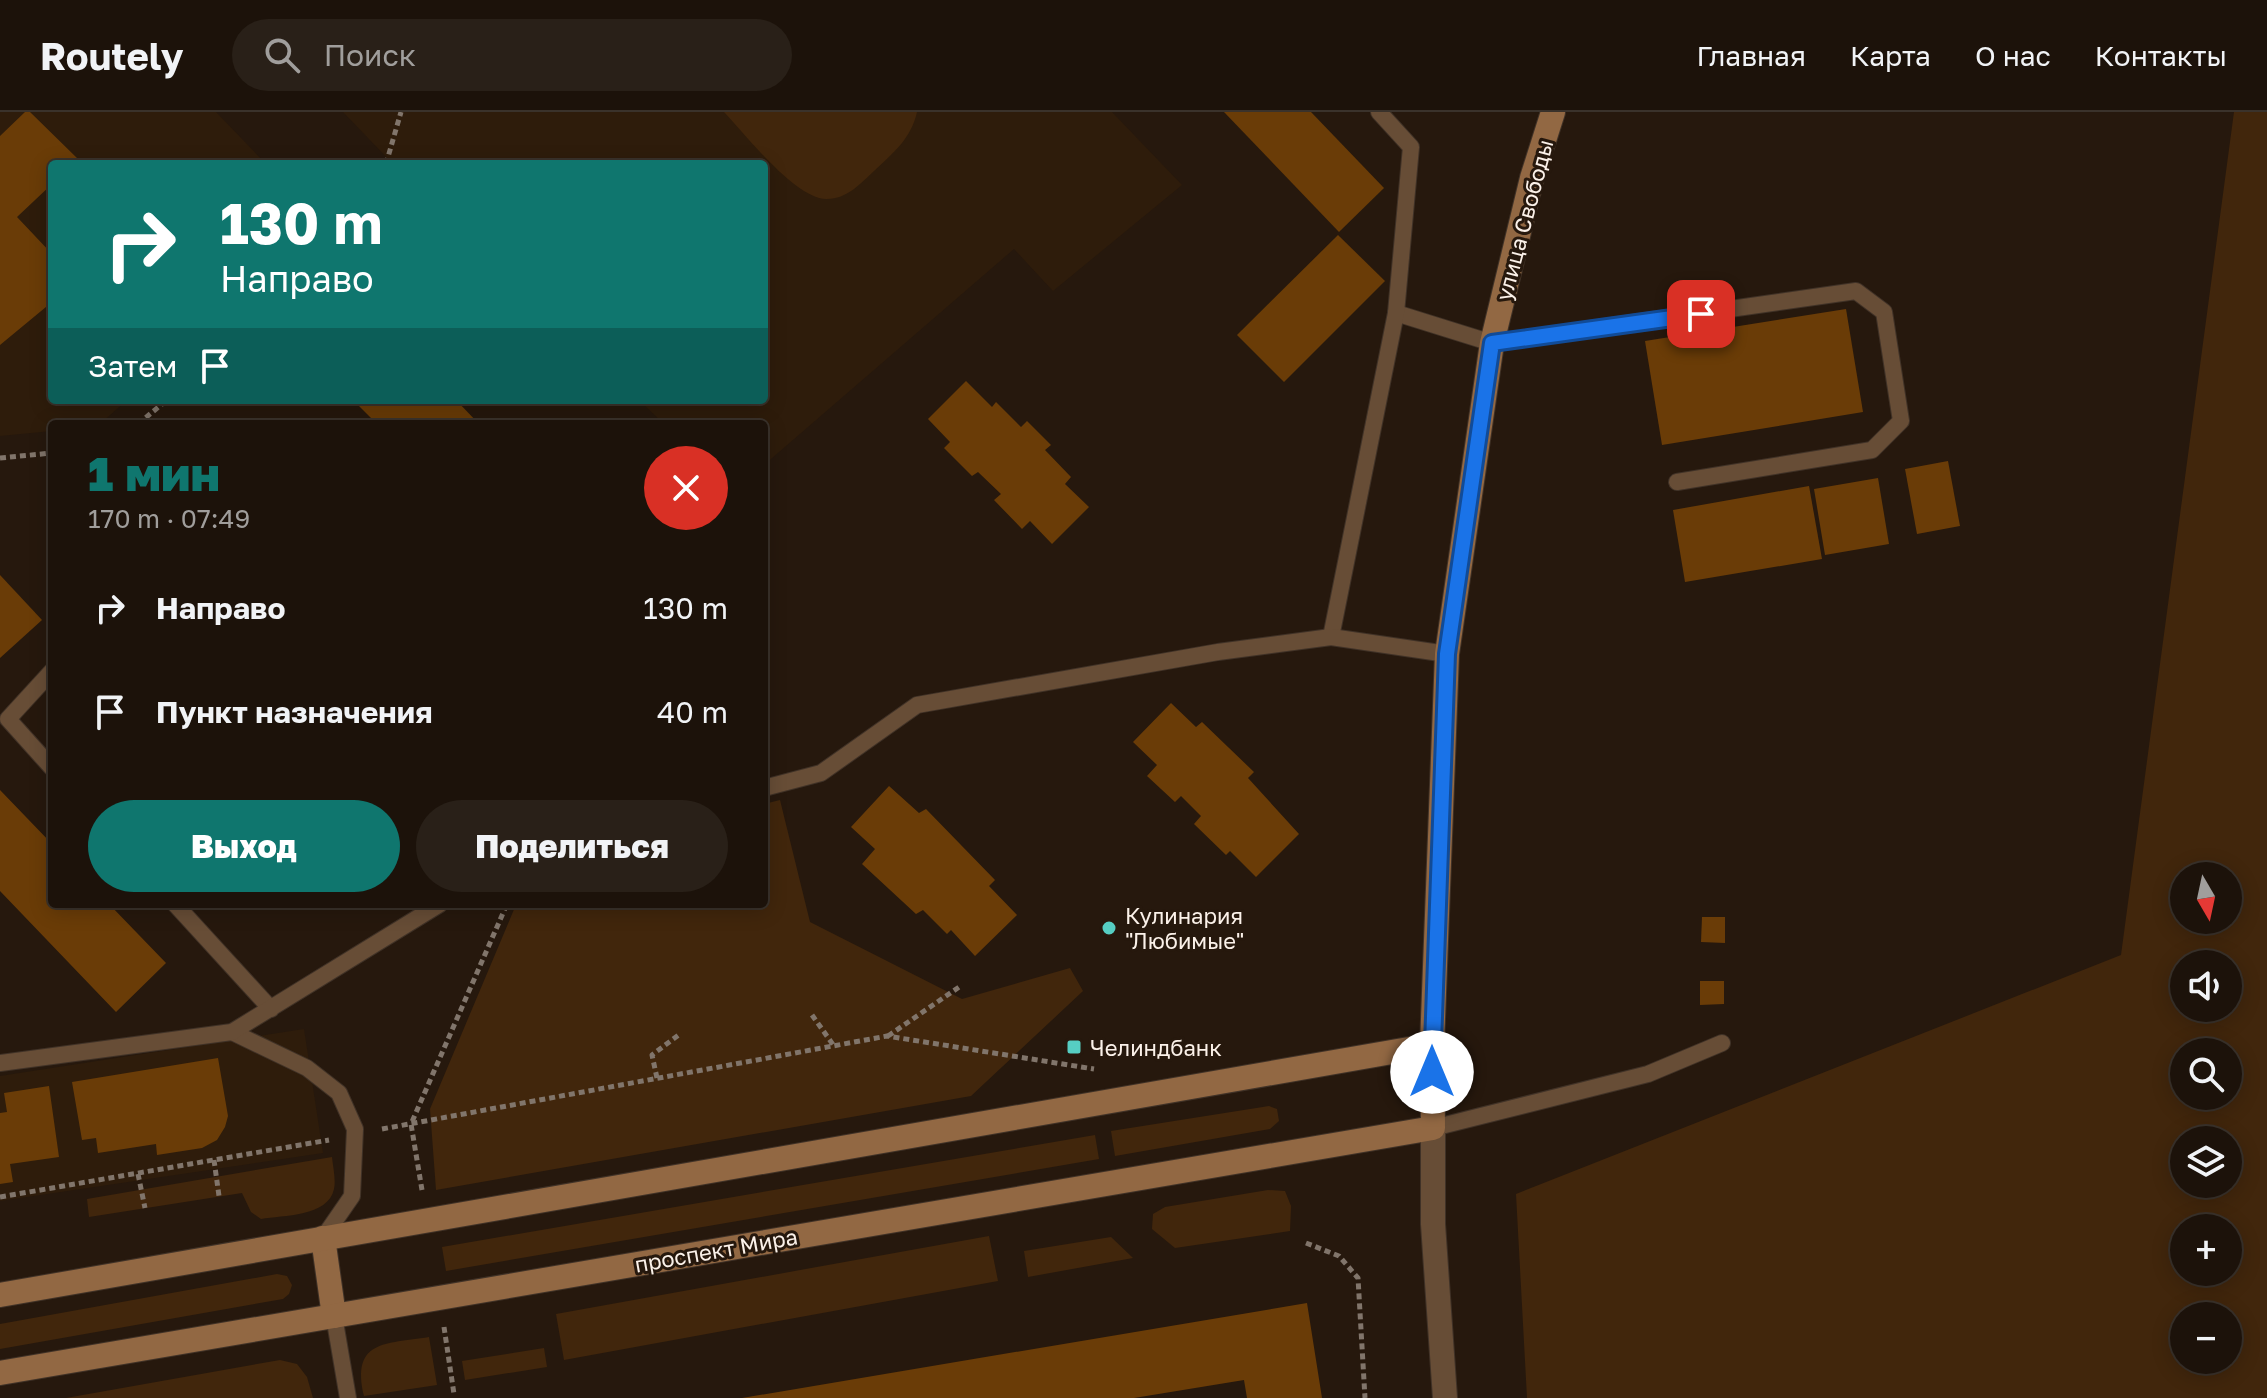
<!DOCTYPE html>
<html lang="ru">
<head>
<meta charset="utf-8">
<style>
  body { margin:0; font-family:"Golos Text",sans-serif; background:#292018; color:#f1f3f6; height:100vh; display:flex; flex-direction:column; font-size:30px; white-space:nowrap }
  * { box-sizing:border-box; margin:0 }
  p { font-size:26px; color:#a09e9c }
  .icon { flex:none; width:44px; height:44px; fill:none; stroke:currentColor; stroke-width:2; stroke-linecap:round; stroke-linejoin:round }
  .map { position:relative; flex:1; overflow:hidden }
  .details { position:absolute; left:48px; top:308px; width:720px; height:488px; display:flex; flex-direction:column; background:#1c120a; border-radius:8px; box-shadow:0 4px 20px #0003,0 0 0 2px #3a322b }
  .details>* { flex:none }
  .guide { position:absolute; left:48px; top:48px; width:720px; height:244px; border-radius:8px; box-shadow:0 4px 20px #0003,0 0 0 2px #3a322b; background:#0f766e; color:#fff; overflow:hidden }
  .needle { width:52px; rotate:171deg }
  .tools { position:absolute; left:2170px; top:750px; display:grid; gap:16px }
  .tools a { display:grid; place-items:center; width:72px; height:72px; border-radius:50%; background:#1c120a; box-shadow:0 4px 20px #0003,0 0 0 2px #3a322b; font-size:40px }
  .pin { position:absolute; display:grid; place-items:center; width:68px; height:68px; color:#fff; margin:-34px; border-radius:16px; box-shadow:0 4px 12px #0006 }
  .me { position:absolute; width:88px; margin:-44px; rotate:0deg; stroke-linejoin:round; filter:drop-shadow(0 0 6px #0008) }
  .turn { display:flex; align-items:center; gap:28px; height:168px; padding:0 40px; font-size:36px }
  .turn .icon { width:104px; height:104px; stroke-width:2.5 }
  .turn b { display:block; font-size:56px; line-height:68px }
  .then { display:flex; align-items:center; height:76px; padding:0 40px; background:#0003; gap:16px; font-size:30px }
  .round { display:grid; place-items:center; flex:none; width:84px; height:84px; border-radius:42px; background:#292018 }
  .head { display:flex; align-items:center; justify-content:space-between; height:136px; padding:0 40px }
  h1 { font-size:48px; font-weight:800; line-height:60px; color:#0f766e }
  .button { display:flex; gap:16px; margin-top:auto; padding:16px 40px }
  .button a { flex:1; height:92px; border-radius:48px; background:#0f766e; color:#fff; font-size:32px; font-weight:800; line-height:92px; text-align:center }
  .button a+a { background:#292018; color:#f1f3f6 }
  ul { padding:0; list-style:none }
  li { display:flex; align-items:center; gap:24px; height:104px; padding:0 40px }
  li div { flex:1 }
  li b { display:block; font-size:30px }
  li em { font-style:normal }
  header { display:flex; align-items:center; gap:48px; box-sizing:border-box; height:112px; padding:0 40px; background:#1c120a; border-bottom:2px solid #3a322b }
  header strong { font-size:38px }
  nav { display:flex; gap:44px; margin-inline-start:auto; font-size:28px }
  .search { width:560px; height:72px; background:#292018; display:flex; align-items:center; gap:20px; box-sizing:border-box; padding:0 28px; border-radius:44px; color:#a09e9c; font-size:30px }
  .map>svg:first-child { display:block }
  .built { fill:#2e1c0b }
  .green { fill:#41260c; fill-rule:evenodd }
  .building { fill:#6a3c07 }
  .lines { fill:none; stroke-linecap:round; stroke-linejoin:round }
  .lane-casing { stroke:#403227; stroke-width:18 }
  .street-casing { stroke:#403227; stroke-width:26 }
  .secondary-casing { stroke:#403227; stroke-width:26 }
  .path { stroke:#81756b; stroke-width:5; stroke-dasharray:6 4; stroke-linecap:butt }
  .lane { stroke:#674d36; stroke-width:16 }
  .street { stroke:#674d36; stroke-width:24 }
  .secondary { stroke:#926843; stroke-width:24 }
  .route-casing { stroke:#114b97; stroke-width:20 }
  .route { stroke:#1a73e8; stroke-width:14 }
  .poi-dot { fill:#56cec3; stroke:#26180d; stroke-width:3 }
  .labels { text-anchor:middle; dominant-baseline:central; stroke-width:6; stroke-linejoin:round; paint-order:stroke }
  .street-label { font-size:22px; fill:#fbf1e9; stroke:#26180d }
  .poi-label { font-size:22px; fill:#fbf1e9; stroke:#26180d; text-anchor:start }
</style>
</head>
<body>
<header>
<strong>Routely</strong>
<div class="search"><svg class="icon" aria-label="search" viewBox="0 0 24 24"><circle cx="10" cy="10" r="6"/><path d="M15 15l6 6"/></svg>Поиск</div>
<nav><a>Главная</a><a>Карта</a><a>О нас</a><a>Контакты</a></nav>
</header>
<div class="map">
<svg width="2267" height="1286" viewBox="0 0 2267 1286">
  <rect width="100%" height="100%" fill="#26180d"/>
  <g class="built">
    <path d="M0,0H216L266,52H52V288H127L100,312H52V319L0,324Z"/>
    <path d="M343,0H1112L1182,73L1053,179L1014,137L764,353V312H664L639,288H764V52H393Z"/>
    <path d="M304,917L323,1041L0,1089V964Z"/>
  </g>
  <g class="green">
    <path d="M724,0H917C911,27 893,41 874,59C860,72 847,87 827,87C796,88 745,22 724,0Z"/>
    <path d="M2234,0H2267V1286H1527L1516,1082L2121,843ZM2184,764H2228V808H2184ZM2184,852H2228V896H2184ZM2184,940H2228V984H2184ZM2184,1028H2228V1072H2184ZM2228,1116V1160H2184V1116ZM2228,1204V1248H2184V1204Z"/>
    <path d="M780,688L810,810L962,887L1070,856L1083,879L971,984L436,1078L430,997L515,795L518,792H764V692Z"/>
    <path d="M1269,994L1277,997L1279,1009L1270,1017L1115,1044L1111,1019Z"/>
    <path d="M1095,1023L1099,1047L446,1159L442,1135Z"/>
    <path d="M332,1045C333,1055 336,1068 334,1077C328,1105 283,1103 261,1107L251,1100L242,1081L89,1105L87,1087Z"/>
    <path d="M1268,1078L1285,1079L1291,1094L1290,1119L1175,1136L1152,1117L1153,1102L1165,1095Z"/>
    <path d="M989,1124L998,1169L564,1248L556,1202Z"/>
    <path d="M1111,1125L1133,1146L1028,1165L1024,1139Z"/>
    <path d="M277,1162L287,1164L292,1173L289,1182L283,1187L0,1237V1212Z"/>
    <path d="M429,1225L437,1273L364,1284C351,1228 385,1232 429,1225Z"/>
    <path d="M544,1236L547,1255L465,1268L462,1249Z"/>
    <path d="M280,1248L297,1252L307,1265L313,1286H66Z"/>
  </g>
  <g class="building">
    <path d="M25,0H30L78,47L73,52H52V72L17,105L52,142V190L0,233V24Z"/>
    <path d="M1224,0H1311L1384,76L1339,120Z"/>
    <path d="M1338,123L1385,169L1284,270L1237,223Z"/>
    <path d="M1846,197L1863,300L1662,333L1645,229Z"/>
    <path d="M966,269L992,295L996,290L1021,315L1027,309L1051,333L1045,338L1071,365L1065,372L1089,395L1052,432L1030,409L1022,417L994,388L1001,382L978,360L972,364L944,336L950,330L928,307Z"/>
    <path d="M353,288H456L479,312H377Z"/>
    <path d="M1948,349L1960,414L1917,422L1905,357Z"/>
    <path d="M1878,366L1889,432L1825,443L1814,377Z"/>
    <path d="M1809,374L1822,447L1685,470L1673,398Z"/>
    <path d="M0,463L42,508L0,546Z"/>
    <path d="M1171,591L1196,615L1202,610L1254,660L1248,666L1299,722L1256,765L1230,739L1226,743L1194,712L1201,704L1181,684L1175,690L1147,664L1157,653L1133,630Z"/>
    <path d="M889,674L919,701L926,697L995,768L989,774L1017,803L975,844L951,818L947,822L923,798L916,802L862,752L875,737L851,715Z"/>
    <path d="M0,678L52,732V792H109L166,851L116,900L0,779Z"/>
    <path d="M1702,805H1725V831L1701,830Z"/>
    <path d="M1700,869H1724V892L1700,893Z"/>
    <path d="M218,946L228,1004L225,1015L217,1028L202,1036L157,1043L156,1032L98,1041L96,1026L82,1028L72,970Z"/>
    <path d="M49,974L59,1045L10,1052L13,1070L0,1072V1001L7,1000L4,981Z"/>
    <path d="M1307,1191L1322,1286H1247L1244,1268L1134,1286H742Z"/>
  </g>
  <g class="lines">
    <defs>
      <g id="lane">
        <path d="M1396,201L1492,231L1856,179L1884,200L1901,309L1872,338L1677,370"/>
        <path d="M1331,525L1396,201L1411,35L1379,0"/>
        <path d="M52,559L8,607L52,656"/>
        <path d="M764,676L821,661L917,593L1218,540L1331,525L1447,542"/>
        <path d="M175,792L271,897"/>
        <path d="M232,920L307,956L339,981L355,1017L352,1084L323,1126"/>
        <path d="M0,951L232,920L440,792"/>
        <path d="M1433,1016L1648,962L1722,931"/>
        <path d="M334,1204L348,1286"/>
      </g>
      <path id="street" d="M1433,1016V1112L1445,1286"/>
      <g id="secondary">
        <path d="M323,1126L334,1204"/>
        <path d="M0,1183L1432,933"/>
        <path d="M0,1261L1433,1016L1432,933L1447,542L1492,231L1532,66L1553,0"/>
      </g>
    </defs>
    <use href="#lane" class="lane-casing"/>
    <use href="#street" class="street-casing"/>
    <use href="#secondary" class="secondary-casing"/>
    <g class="path">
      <path d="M386,52L401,0"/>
      <path d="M138,312L167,288"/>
      <path d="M0,346L52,341"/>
      <path d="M812,903L834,934"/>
      <path d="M888,924L962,873"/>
      <path d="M657,966L652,943L680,922"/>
      <path d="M382,1017L887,924L1094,957"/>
      <path d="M214,1048L219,1084"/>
      <path d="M138,1062L145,1096"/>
      <path d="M422,1078L411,1012L507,792"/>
      <path d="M0,1085L329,1028"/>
      <path d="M1306,1131L1339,1144L1358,1166L1365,1286"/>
      <path d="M444,1215L454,1282"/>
    </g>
    <use href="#lane" class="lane"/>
    <use href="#street" class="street"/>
    <use href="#secondary" class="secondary"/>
  </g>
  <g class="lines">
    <defs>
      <path id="route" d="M1432,960L1447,542L1492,231L1701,202"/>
    </defs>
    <use href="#route" class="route-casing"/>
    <use href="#route" class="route"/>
  </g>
  <g class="poi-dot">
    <circle cx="1109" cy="816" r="8"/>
    <rect x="1066" y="927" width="16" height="16" rx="4"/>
  </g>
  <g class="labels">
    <g class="street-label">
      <text transform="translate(1524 108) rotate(-75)">улица Свободы</text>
      <text transform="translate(716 1138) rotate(-10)">проспект Мира</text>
    </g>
    <g class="poi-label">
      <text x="1125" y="803">Кулинария<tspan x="1125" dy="25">"Любимые"</tspan></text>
      <text x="1090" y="935">Челиндбанк</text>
    </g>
  </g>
</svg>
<div class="tools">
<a><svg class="needle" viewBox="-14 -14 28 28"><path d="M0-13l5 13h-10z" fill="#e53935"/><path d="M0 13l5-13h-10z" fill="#a09e9c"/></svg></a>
<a><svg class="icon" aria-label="sound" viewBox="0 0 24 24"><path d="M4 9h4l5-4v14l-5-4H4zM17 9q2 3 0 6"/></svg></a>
<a><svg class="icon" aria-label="search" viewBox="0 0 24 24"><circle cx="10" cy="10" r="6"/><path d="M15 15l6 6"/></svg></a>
<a><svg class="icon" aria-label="layers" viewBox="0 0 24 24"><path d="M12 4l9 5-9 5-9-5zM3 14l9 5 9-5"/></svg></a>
<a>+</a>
<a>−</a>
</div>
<div class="pin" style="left:1701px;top:202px;background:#d93025"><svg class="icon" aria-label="arrive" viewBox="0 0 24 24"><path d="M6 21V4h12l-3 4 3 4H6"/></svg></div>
<svg class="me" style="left:1432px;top:960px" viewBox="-20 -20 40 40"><circle r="19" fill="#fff"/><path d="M0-13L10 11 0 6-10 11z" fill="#1a73e8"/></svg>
<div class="guide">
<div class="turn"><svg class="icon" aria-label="right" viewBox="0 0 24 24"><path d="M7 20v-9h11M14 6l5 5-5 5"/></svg><div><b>130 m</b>Направо</div></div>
<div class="then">Затем<svg class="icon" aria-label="arrive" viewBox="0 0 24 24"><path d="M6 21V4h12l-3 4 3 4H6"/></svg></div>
</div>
<section class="details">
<div class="head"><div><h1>1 мин</h1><p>170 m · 07:49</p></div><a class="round" style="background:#d93025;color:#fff"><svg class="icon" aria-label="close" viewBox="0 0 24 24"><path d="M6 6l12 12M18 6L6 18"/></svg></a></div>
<ul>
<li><svg class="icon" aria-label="right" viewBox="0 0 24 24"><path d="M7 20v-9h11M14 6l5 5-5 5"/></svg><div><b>Направо</b></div><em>130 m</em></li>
<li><svg class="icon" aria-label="arrive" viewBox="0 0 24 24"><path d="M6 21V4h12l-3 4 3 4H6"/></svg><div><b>Пункт назначения</b></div><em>40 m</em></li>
</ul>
<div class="button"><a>Выход</a><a>Поделиться</a></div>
</section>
</div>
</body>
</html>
